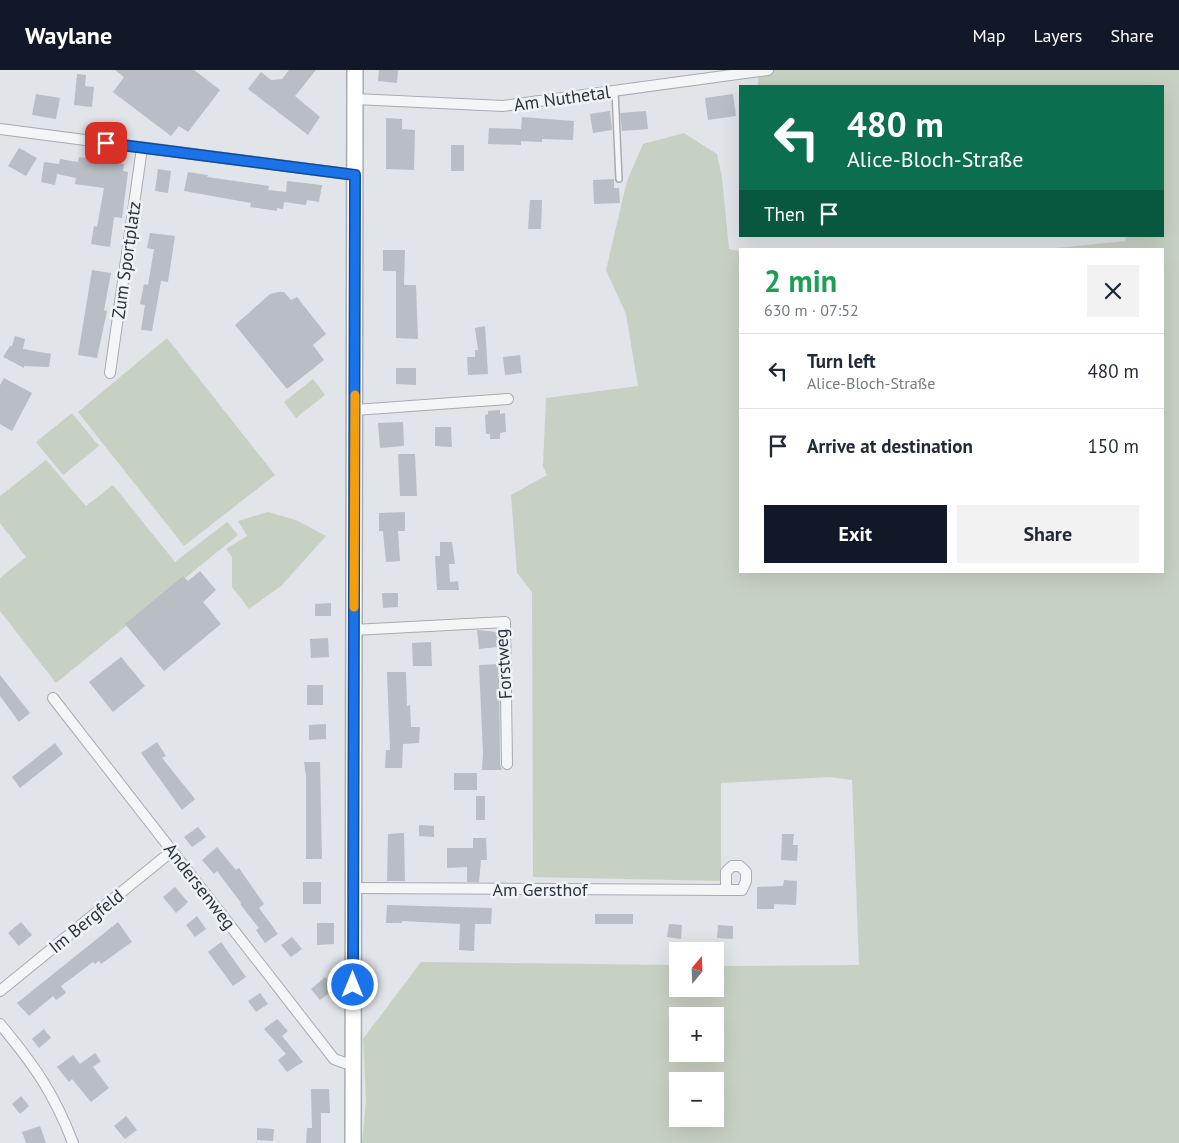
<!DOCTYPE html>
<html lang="en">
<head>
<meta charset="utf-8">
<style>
  body { margin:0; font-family:"PT Sans",sans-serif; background:#f2f2f3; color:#1f2937; height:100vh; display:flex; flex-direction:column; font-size:19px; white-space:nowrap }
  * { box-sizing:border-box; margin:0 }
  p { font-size:16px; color:#747a83 }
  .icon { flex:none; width:28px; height:28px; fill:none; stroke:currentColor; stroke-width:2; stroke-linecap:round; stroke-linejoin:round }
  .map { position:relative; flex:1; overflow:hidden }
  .details { position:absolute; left:739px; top:178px; width:425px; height:325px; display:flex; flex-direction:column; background:#fff; border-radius:0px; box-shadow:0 5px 20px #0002 }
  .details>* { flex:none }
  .hud { position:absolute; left:739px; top:15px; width:425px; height:152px; border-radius:0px; box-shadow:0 5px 20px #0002; background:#0b6e4f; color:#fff; overflow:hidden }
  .needle { width:32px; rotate:19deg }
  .buttons { position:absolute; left:669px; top:872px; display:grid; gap:10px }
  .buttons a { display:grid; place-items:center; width:55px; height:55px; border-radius:0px; background:#fff; box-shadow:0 5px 20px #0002; font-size:25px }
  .pin { position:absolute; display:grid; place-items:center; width:42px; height:42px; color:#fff; margin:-21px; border-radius:10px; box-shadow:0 2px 8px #0006 }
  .me { position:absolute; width:55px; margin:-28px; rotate:0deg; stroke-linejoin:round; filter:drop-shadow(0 0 4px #0008) }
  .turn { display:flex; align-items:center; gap:18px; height:105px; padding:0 25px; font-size:22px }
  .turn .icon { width:65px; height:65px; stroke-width:2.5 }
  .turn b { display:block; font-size:35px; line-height:42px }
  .then { display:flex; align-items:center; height:48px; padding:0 25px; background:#0003; gap:10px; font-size:19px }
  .round { display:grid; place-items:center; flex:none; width:52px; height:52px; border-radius:0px; background:#f2f2f3 }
  .summary { display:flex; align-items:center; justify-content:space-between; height:85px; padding:0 25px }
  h1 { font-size:30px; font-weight:800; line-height:38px; color:#1e9e55 }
  .action { display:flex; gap:10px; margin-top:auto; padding:10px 25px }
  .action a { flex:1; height:58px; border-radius:0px; background:#111827; color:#fff; font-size:20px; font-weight:800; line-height:58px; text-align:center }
  .action a+a { background:#f2f2f3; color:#1f2937 }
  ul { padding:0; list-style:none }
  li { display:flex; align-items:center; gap:15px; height:75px; padding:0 25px; border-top:1px solid #e0e1e3 }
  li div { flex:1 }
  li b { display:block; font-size:19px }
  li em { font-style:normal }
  header { display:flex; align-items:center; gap:30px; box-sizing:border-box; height:70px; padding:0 25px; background:#111827; color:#fff }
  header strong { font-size:24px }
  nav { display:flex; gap:28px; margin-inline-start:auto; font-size:18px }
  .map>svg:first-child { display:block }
  .green { fill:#c7d1c3; fill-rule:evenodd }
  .building { fill:#b9bec4 }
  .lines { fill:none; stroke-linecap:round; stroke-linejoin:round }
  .lane-casing { stroke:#a7abb2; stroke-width:8 }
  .street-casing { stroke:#a7abb2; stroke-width:12 }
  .secondary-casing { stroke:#a7abb2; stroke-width:18 }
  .lane { stroke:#f3f5f7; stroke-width:5 }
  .street { stroke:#f3f5f7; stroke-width:10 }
  .secondary { stroke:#fff; stroke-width:15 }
  .route-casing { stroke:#114b97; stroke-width:12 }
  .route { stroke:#1a73e8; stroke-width:9 }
  .slow { stroke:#f59e0b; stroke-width:9 }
  .labels { text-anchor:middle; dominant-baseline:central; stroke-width:5; stroke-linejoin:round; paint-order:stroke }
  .street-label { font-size:18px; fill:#2b333e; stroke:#f0f3f6 }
</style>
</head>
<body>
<header>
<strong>Waylane</strong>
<nav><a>Map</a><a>Layers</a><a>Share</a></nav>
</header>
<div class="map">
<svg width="1179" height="1073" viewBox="0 0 1179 1073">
  <rect width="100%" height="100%" fill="#e1e4e8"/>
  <g class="green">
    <path d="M770,0H1179V1073H362L366,1031L363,969L421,892L677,895L678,919H715V896L859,895L852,710L830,707L721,713V811L533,807L532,522L517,503L511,425L547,405L543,396L546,328L638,316L626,244L606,200L627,111L643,74L684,63L717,84L722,108L729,179L740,181V501H1162V179H1047L1125,171L1126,166H1162V16H758V5ZM678,946H715V984H678ZM678,1011H715V1049H678Z"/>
    <path d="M167,268L275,405L184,476L78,342Z"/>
    <path d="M313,309L325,325L296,348L284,332Z"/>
    <path d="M72,343L99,376L63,405L36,372Z"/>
    <path d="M46,390L86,436L113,415L175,492L227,452L238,465L56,613L0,541V508L26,487L0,453V426Z"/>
    <path d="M268,442L296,450L326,466L281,516L249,539L232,517V487L226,479L247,466L238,451Z"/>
  </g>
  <g class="building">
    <path d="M115,0H194L220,20L188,62L179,56L171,66L113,22L124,7Z"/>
    <path d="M289,0H316L295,26L320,47L308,65L248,19L261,2L271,10L282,9Z"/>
    <path d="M379,0H398L397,13L378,11Z"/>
    <path d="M77,4L86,5L85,16L94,17L92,37L74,35Z"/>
    <path d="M36,24L60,28L56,49L32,45Z"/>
    <path d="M733,24L736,46L708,50L705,28Z"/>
    <path d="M610,41L612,60L593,63L590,44Z"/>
    <path d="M646,41L648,59L622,61L620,43Z"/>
    <path d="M522,47L574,51L573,70L542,69V72L521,71V75L488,74L489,58L521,59Z"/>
    <path d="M386,48L402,49V59L415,60L414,100L386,99Z"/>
    <rect x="451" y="75" width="13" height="26"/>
    <path d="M19,78L37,88L26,106L8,96Z"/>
    <path d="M79,87L124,94L123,101L128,102L122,148L114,147L110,177L91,174L94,156L97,157L104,118L75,114L76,108L57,104L55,115L41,112L44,92L59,94L60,89L78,92Z"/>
    <path d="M158,99L171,101L168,123L155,121Z"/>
    <path d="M188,102L208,105L207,107L269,116L268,120L286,122L287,111L322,115L319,132L307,130L306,135L284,132L283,139L277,138V141L250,137L251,133L184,121Z"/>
    <path d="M614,109V118H619L620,133L594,134L593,110Z"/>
    <path d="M530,130H542L541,159H528Z"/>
    <path d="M150,163L175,166L168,212L161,211L152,261L141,260L145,235L140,234L144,214L148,215L154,179L147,178Z"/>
    <path d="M383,180H405L404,215H416L418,269L396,268V201H383Z"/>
    <path d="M92,200L111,203L104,240L107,241L97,288L78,285Z"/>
    <path d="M279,222H284L291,230L297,227L326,264L313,275L324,290L287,319L235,255L270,224Z"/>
    <path d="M485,256L488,304L468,305L467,287H475V280H478L475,258Z"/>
    <path d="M15,266L25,269L23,279L51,284L49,297L24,296V298L3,287L10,276H12Z"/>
    <path d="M520,285L522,303L505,305L503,287Z"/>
    <path d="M396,298H416V315L396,314Z"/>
    <path d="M4,308L32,323L12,361L0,354V315Z"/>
    <path d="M500,340V344L505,343L506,362L500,363V369H490V364H486L485,345L488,344V341Z"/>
    <path d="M403,352L404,376L380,378L378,353Z"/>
    <path d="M435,357H451L452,377L435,376Z"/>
    <path d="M398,384H415L417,426H400Z"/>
    <path d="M405,442V461H398L400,491L386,492L383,461H379V443Z"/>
    <path d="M440,472H452L455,494H449L450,512L458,511L459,520H437L435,486H440Z"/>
    <path d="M200,501L216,520L203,532L221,554L164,601L125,554L183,506L188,511Z"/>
    <path d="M382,523H398V537L383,538Z"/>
    <path d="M331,533V546H315V534Z"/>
    <path d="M477,560L498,562V577L479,579Z"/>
    <path d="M328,568L329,587L311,588L310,569Z"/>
    <path d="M431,572L432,596H413L412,573Z"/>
    <path d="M121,587L145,616L113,642L89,612Z"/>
    <path d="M499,594L500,694L502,700H482L483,683L479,595Z"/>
    <path d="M387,602H406L407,636L410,635L411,657H420L419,673L403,674L402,698H385L386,680H390Z"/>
    <path d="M0,605L30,643L19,652L0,626Z"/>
    <rect x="307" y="615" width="16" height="20"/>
    <path d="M326,654V669L309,670V655Z"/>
    <path d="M157,672L166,686L162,688L195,729L182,740L141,683Z"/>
    <path d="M55,673L63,684L20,718L12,707Z"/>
    <path d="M304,692H320L322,789H306V706Z"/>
    <rect x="454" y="703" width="23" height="17"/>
    <rect x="476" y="726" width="9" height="24"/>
    <path d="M419,755L434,756V767L419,766Z"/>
    <path d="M198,757L206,767L192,777L184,767Z"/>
    <path d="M404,763L405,811H387L388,764Z"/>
    <path d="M782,764H794L793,775H798L797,791L781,790Z"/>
    <path d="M473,768H486L487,790H481L479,812H467V797L447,798V778H473Z"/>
    <path d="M217,777L236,800L239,798L264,834L259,838L278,864L265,873L256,860L259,858L240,834L241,833L217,801L214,804L202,790Z"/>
    <path d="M784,810L797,811L796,835L774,834V839H757V817L783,816Z"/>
    <rect x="303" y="812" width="18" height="22"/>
    <path d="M175,817L188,832L176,843L163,827Z"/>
    <path d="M387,835L492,838L491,854H475L474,881L459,880L460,854L402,851V853H386Z"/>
    <rect x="595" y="844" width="38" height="10"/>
    <path d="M197,846L206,859L195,867L186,855Z"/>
    <path d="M21,852L32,865L19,876L8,863Z"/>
    <path d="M118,852L132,872L101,894L99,891L95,894L93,892L61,916L66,923L56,930L53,926L29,946L17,933Z"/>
    <path d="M317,853H334V874L317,875Z"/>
    <path d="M669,854L682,855L681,869L667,867Z"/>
    <path d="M718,855L733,856V869L717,868Z"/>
    <path d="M292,867L302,879L291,887L281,875Z"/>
    <path d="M221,872L246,907L233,916L208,882Z"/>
    <path d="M325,907L335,919L320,930L311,919Z"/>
    <path d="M260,923L268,934L256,942L248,931Z"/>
    <path d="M277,949L288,961L282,966L303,992L287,1002L278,990L286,984L264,959Z"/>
    <path d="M44,959L51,968L39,978L32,969Z"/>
    <path d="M95,983L101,991L93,997L109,1018L91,1032L72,1009L69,1012L57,997L73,985L80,994Z"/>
    <path d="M311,1019H329L330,1043H321V1073H306L307,1058H312Z"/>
    <path d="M21,1026L29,1036L20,1044L12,1034Z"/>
    <path d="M126,1046L137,1060L125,1069L114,1056Z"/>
    <path d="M40,1056L46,1073H26L22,1062Z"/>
    <path d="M257,1058L274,1059L273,1071L257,1070Z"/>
  </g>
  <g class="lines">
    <defs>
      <path id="lane" d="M615,21L619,109"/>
      <g id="street">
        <path d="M355,29L503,36L768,0"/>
        <path d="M0,59L355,105"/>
        <path d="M110,303L142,78"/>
        <path d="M355,340L508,329"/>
        <path d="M353,560L505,552L507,694"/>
        <path d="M53,628L334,989L345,993H353"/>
        <path d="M353,818L726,820H742L746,811V802L740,796H732L726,802V820"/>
        <path d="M0,921L172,781"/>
        <path d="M0,954C34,995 54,1023 73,1073"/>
      </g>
      <path id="secondary" d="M353,1073L355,0"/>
    </defs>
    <use href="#lane" class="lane-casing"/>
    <use href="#street" class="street-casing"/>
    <use href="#secondary" class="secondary-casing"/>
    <use href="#lane" class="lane"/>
    <use href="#street" class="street"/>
    <use href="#secondary" class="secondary"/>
  </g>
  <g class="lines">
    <defs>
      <path id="route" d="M106,73L355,105L353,915"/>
    </defs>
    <use href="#route" class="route-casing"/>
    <use href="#route" class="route"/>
    <path class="slow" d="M354,537L355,325"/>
  </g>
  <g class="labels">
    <g class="street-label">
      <text transform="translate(562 28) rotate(-8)">Am Nuthetal</text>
      <text transform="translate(126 190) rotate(-82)">Zum Sportplatz</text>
      <text transform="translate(503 594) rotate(-94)">Forstweg</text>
      <text transform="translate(200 816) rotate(52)">Andersenweg</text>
      <text x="540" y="819">Am Gersthof</text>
      <text transform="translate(86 851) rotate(-39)">Im Bergfeld</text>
    </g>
  </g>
</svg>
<div class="buttons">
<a><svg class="needle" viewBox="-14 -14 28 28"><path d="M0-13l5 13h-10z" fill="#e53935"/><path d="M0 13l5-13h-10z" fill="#747a83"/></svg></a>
<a>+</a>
<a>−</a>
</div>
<div class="pin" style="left:106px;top:73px;background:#d93025"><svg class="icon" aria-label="arrive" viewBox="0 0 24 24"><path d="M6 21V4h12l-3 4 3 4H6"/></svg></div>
<svg class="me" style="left:353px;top:915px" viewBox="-20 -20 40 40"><circle r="17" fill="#1a73e8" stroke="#fff" stroke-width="3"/><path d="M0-11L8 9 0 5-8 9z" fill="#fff"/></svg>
<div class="hud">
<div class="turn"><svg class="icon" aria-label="left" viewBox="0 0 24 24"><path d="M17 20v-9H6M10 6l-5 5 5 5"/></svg><div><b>480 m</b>Alice-Bloch-Straße</div></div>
<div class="then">Then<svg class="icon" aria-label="arrive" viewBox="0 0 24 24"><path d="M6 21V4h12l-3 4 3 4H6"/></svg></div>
</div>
<section class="details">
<div class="summary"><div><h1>2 min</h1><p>630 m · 07:52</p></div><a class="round"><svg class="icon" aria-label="close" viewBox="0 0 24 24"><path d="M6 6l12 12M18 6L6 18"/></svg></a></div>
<ul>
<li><svg class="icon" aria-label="left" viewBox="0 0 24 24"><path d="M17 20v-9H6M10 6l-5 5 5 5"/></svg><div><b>Turn left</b><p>Alice-Bloch-Straße</p></div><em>480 m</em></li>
<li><svg class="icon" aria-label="arrive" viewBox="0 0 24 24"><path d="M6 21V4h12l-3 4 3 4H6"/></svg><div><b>Arrive at destination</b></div><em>150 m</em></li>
</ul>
<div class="action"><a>Exit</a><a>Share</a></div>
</section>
</div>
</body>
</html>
